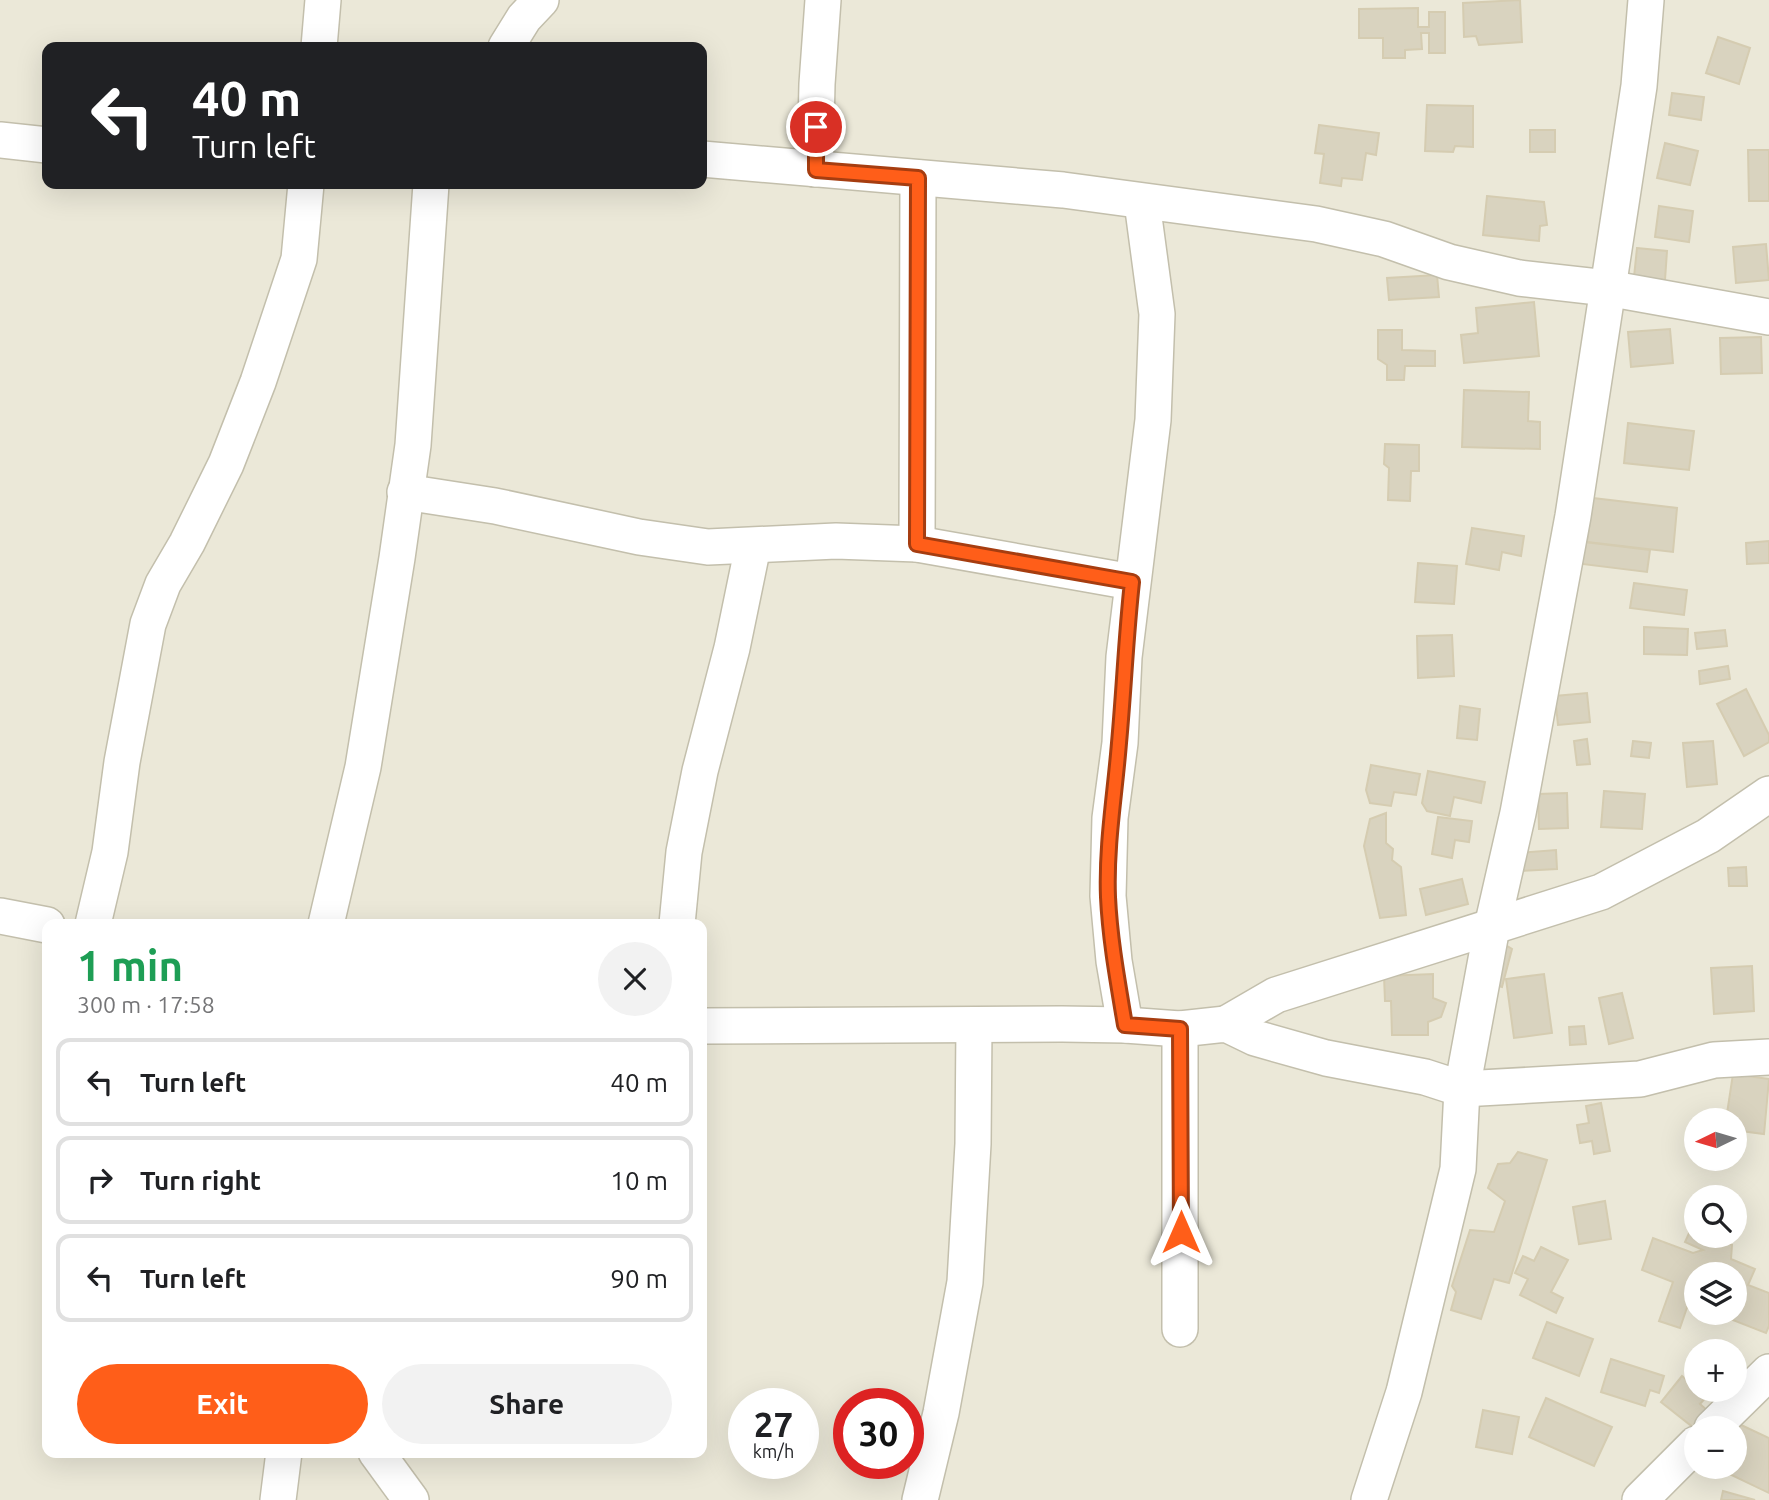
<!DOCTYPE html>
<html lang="en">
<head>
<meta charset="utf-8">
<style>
  body { margin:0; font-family:Ubuntu,sans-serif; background:#f2f2f2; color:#202124; height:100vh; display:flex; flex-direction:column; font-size:26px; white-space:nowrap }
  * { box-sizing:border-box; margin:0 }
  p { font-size:23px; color:#757577 }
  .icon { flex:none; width:38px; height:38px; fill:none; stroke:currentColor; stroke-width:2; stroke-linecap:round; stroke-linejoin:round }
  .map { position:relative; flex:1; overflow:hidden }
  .drawer { position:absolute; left:42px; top:919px; width:665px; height:539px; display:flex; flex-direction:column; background:#fff; border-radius:14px; box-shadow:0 7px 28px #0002 }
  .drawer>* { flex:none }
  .guide { position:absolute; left:42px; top:42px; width:665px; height:147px; border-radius:14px; box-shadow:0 7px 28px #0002; background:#202124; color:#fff; overflow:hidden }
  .needle { width:46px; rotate:265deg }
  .controls { position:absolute; left:1684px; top:1108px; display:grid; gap:14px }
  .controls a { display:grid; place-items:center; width:63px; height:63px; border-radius:50%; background:#fff; box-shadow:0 7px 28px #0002; font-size:35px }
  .speed { position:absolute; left:728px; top:1388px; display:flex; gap:14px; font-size:35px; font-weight:700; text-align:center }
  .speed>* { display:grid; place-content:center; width:91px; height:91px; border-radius:50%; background:#fff; box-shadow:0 7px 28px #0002; line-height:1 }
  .speed small { font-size:18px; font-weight:400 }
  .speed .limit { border:10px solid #d22; background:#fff; color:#111 }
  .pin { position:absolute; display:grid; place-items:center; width:60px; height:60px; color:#fff; margin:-30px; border:4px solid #fff; border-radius:50%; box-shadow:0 2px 7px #0007 }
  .me { position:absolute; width:77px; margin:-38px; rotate:0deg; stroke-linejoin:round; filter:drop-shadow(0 0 5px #0008) }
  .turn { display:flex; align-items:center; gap:24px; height:147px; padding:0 35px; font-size:32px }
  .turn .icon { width:91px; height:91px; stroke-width:2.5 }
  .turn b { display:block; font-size:49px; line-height:60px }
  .round { display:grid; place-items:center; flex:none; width:74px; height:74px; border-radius:37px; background:#f2f2f2 }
  .headline { display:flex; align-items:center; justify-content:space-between; height:119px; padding:0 35px }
  h1 { font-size:42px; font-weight:700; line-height:52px; color:#1e9e55 }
  .button { display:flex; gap:14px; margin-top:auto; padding:14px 35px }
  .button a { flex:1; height:80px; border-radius:42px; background:#ff5e19; color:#fff; font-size:28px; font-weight:700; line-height:80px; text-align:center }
  .button a+a { background:#f2f2f2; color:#202124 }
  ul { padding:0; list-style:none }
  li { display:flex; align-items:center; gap:21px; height:88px; margin:0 14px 10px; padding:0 21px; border:4px solid #e0e0e0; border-radius:14px }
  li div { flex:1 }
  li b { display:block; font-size:26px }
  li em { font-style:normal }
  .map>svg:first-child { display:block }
  .residential { fill:#ebe8d8; fill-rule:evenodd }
  .building { fill:#d9d3bf; stroke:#d5ccb1; stroke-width:2 }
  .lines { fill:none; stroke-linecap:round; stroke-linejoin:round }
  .street-casing { stroke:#c3bfac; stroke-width:38 }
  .street { stroke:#fff; stroke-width:35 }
  .route-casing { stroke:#a63d10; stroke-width:18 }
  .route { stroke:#ff5e19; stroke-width:12 }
</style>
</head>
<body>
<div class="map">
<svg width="1769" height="1500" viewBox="0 0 1769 1500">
  <rect width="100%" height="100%" fill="#f7f5eb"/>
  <path class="residential" d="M0,0H1769V1500H0ZM47,47H702V184H47ZM47,924H702V1452H47ZM1696,1120H1734V1158H1696ZM1696,1197H1734V1236H1696ZM1696,1274H1734V1312H1696ZM1696,1351H1734V1390H1696ZM744,1404H803V1463H744ZM849,1404H908V1463H849ZM1696,1428H1734V1466H1696Z"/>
  <g class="building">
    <path d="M1520,0L1522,42L1479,45L1476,36L1464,37L1463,3Z"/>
    <path d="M1418,8V27H1429V12H1445V53H1429V33H1421L1422,49L1405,50V58H1383V38H1359V9Z"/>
    <path d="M1718,37L1750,48L1739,84L1706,73Z"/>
    <path d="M1672,93L1704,97L1701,120L1669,115Z"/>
    <path d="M1427,105L1473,106V147L1455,146L1453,152L1425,151Z"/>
    <path d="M1319,125L1379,133L1376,155L1366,153L1362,180L1342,178L1341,186L1320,183L1324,154L1315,153Z"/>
    <rect x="1530" y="130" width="25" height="22"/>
    <path d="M1665,143L1698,151L1690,185L1657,178Z"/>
    <path d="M1748,150H1769V201H1749Z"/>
    <path d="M1487,196L1544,202L1547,225L1540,226L1539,241L1483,235Z"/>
    <path d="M1659,206L1693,211L1689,242L1655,237Z"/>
    <path d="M1766,244L1769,280L1736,283L1733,247Z"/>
    <path d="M1637,248L1667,251L1665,280L1634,277Z"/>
    <path d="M1437,275L1439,297L1389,300L1387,278Z"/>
    <path d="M1534,302L1539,356L1464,363L1461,335L1478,333L1476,308Z"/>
    <path d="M1670,329L1673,363L1631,367L1628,332Z"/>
    <path d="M1378,330H1402V350L1435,351V366H1405L1404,380H1387V365L1378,359Z"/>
    <path d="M1761,337L1762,373L1721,374L1720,338Z"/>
    <path d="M1464,390L1529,392L1528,421L1540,422V449L1462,447Z"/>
    <path d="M1628,423L1694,431L1689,470L1624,463Z"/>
    <path d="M1385,444L1419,445V471H1411L1410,501L1388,500L1389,468L1384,464Z"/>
    <path d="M1593,498L1677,508L1673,552L1587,542Z"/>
    <path d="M1472,528L1524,536L1521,556L1502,552L1499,570L1466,564Z"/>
    <path d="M1576,541L1650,550L1647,572L1574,563Z"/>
    <path d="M1769,541V563L1747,564L1746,543Z"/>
    <path d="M1418,563L1457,566L1454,604L1415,602Z"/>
    <path d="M1634,583L1687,590L1684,615L1630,608Z"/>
    <path d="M1644,627L1688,629L1687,655L1644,654Z"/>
    <path d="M1725,630L1727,646L1697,649L1695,633Z"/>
    <path d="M1452,635L1454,676L1418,678L1417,636Z"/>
    <path d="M1728,666L1730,679L1700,684L1699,671Z"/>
    <path d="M1746,689L1769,735V742L1744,756L1717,704Z"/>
    <path d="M1587,693L1590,722L1558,725L1555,696Z"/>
    <path d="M1460,706L1480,709L1477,740L1457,738Z"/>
    <path d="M1587,739L1590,764L1577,765L1574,741Z"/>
    <path d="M1633,741L1651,743L1649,758L1631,756Z"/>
    <path d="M1713,741L1717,784L1687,787L1683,743Z"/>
    <path d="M1371,765L1420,774L1416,795L1394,792L1391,806L1370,803L1366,790Z"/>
    <path d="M1428,771L1485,782L1481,803L1454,797L1450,816L1427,811L1422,803Z"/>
    <path d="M1604,791L1645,794L1642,829L1601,827Z"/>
    <path d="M1567,793L1568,828L1539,829L1538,794Z"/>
    <path d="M1386,813V843L1393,849L1392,860L1401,867L1406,915L1380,918L1364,846L1370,819Z"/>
    <path d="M1438,817L1472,821L1469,842L1455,840L1452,858L1432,854Z"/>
    <path d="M1556,850L1557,869L1520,871L1519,853Z"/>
    <path d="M1746,867L1747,886H1729L1728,868Z"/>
    <path d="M1462,879L1468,904L1426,915L1420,889Z"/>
    <path d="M1494,938L1512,949L1502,987L1482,981Z"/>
    <path d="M1752,966L1754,1011L1714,1014L1711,968Z"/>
    <path d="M1433,974V998L1446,1003L1441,1017L1428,1022V1035H1392L1391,1001H1385L1384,976Z"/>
    <path d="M1544,974L1552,1033L1514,1038L1506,979Z"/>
    <path d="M1622,993L1633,1038L1609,1044L1599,998Z"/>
    <path d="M1584,1026L1586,1044L1570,1045L1569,1027Z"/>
    <path d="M1733,1074L1769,1079L1764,1134L1734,1130V1120H1726Z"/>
    <path d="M1601,1103L1610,1151L1594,1154L1592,1141L1580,1143L1577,1125L1589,1123L1586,1106Z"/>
    <path d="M1518,1152L1547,1160L1509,1283L1494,1279L1481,1319L1451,1310L1456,1292L1452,1286L1470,1230L1494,1232L1505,1201L1488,1188L1498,1164L1510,1163Z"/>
    <path d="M1605,1201L1611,1239L1579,1244L1573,1207Z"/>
    <path d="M1696,1218V1236H1715L1714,1237L1732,1245L1731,1259L1755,1269L1748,1285L1769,1293V1326L1766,1333L1730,1319L1722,1312H1734V1274H1696V1293L1693,1290L1680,1328L1659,1321L1673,1282L1642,1270L1653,1238L1693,1253L1703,1250L1685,1242Z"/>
    <path d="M1541,1247L1568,1260L1551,1292L1563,1298L1556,1313L1520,1295L1528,1279L1515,1273L1523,1256L1534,1261Z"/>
    <path d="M1547,1322L1593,1339L1579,1376L1533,1358Z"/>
    <path d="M1611,1359L1664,1376L1659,1393L1650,1390L1645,1406L1601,1392Z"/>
    <path d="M1682,1376L1696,1387V1390L1707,1396L1700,1404L1708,1411L1694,1428L1661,1402Z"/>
    <path d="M1546,1398L1612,1427L1594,1466L1529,1437Z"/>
    <path d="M1483,1410L1519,1417L1512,1454L1476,1447Z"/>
    <path d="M1739,1424L1769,1438V1493L1717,1468L1734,1466V1434Z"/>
    <path d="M1723,1491L1755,1500H1721Z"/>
  </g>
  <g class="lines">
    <defs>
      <g id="street">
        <path d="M319,47L323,0"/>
        <path d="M506,47L524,18L541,0"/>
        <path d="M0,140L47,145"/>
        <path d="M702,159L1063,190L1316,224L1384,239L1449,262L1519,278L1607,288L1769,317"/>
        <path d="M815,169L817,84L823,0"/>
        <path d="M405,492L495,506L639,537L708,547L836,541L917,544L1132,582"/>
        <path d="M917,544L918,178"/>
        <path d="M0,916L47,925"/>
        <path d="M93,924L110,852L122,762L148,624L163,584L187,543L226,464L258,382L299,259L306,184"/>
        <path d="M326,924L363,767L397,558L413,445L431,184"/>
        <path d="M677,924L684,852L700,771L732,648L753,546"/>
        <path d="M1226,1024L1276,995L1601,892L1708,836L1769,794"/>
        <path d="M1125,1025L1114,961L1108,896L1110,818L1120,743L1124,657L1153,420L1157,314L1142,202"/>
        <path d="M702,1026L1062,1024L1125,1025L1180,1029L1226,1024L1255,1038L1326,1058L1425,1077L1462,1089L1640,1079L1714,1060L1769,1057"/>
        <path d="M1180,1029V1329"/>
        <path d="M1712,1428L1769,1372"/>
        <path d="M376,1452L411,1500"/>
        <path d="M278,1500L284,1452"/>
        <path d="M920,1500L941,1413L965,1282L973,1144L974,1025"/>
        <path d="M1369,1500L1404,1392L1458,1169L1462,1089L1492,927L1518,813L1573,516L1639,86L1646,0"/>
        <path d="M1640,1500L1696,1444"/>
      </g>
    </defs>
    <use href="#street" class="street-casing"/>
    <use href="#street" class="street"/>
  </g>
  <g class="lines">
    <defs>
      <path id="route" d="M816,127V170L918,178L917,544L1132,582C1126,636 1124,689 1119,743C1115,794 1106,845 1108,897C1110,940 1118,983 1125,1025L1180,1029L1181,1232"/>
    </defs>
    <use href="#route" class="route-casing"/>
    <use href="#route" class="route"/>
  </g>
</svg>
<div class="controls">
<a><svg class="needle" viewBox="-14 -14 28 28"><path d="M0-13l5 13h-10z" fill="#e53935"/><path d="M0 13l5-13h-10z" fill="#757577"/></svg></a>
<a><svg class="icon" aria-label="search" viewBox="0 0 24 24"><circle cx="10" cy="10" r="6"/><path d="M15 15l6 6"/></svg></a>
<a><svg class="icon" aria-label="layers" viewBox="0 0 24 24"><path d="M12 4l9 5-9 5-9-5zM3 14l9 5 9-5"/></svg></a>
<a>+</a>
<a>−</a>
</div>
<div class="speed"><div>27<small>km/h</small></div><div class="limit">30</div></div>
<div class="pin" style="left:816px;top:127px;background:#d93025"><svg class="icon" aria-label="arrive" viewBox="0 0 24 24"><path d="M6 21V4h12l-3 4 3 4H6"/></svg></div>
<svg class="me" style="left:1181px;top:1232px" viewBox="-20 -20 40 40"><path d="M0-17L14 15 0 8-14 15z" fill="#ff5e19" stroke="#fff" stroke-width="4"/></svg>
<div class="guide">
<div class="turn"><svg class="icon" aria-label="left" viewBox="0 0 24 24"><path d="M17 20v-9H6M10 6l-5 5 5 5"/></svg><div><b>40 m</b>Turn left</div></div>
</div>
<section class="drawer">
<div class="headline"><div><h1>1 min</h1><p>300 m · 17:58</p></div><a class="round"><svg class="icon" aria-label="close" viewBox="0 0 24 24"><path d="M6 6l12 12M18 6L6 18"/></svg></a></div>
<ul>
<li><svg class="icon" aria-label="left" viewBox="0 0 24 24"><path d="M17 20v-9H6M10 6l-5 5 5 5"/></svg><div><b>Turn left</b></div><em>40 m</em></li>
<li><svg class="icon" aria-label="right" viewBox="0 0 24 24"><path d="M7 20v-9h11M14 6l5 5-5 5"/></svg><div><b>Turn right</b></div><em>10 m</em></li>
<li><svg class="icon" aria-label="left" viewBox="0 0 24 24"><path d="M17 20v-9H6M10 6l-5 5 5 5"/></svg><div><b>Turn left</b></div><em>90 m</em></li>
</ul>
<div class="button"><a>Exit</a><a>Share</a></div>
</section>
</div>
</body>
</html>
